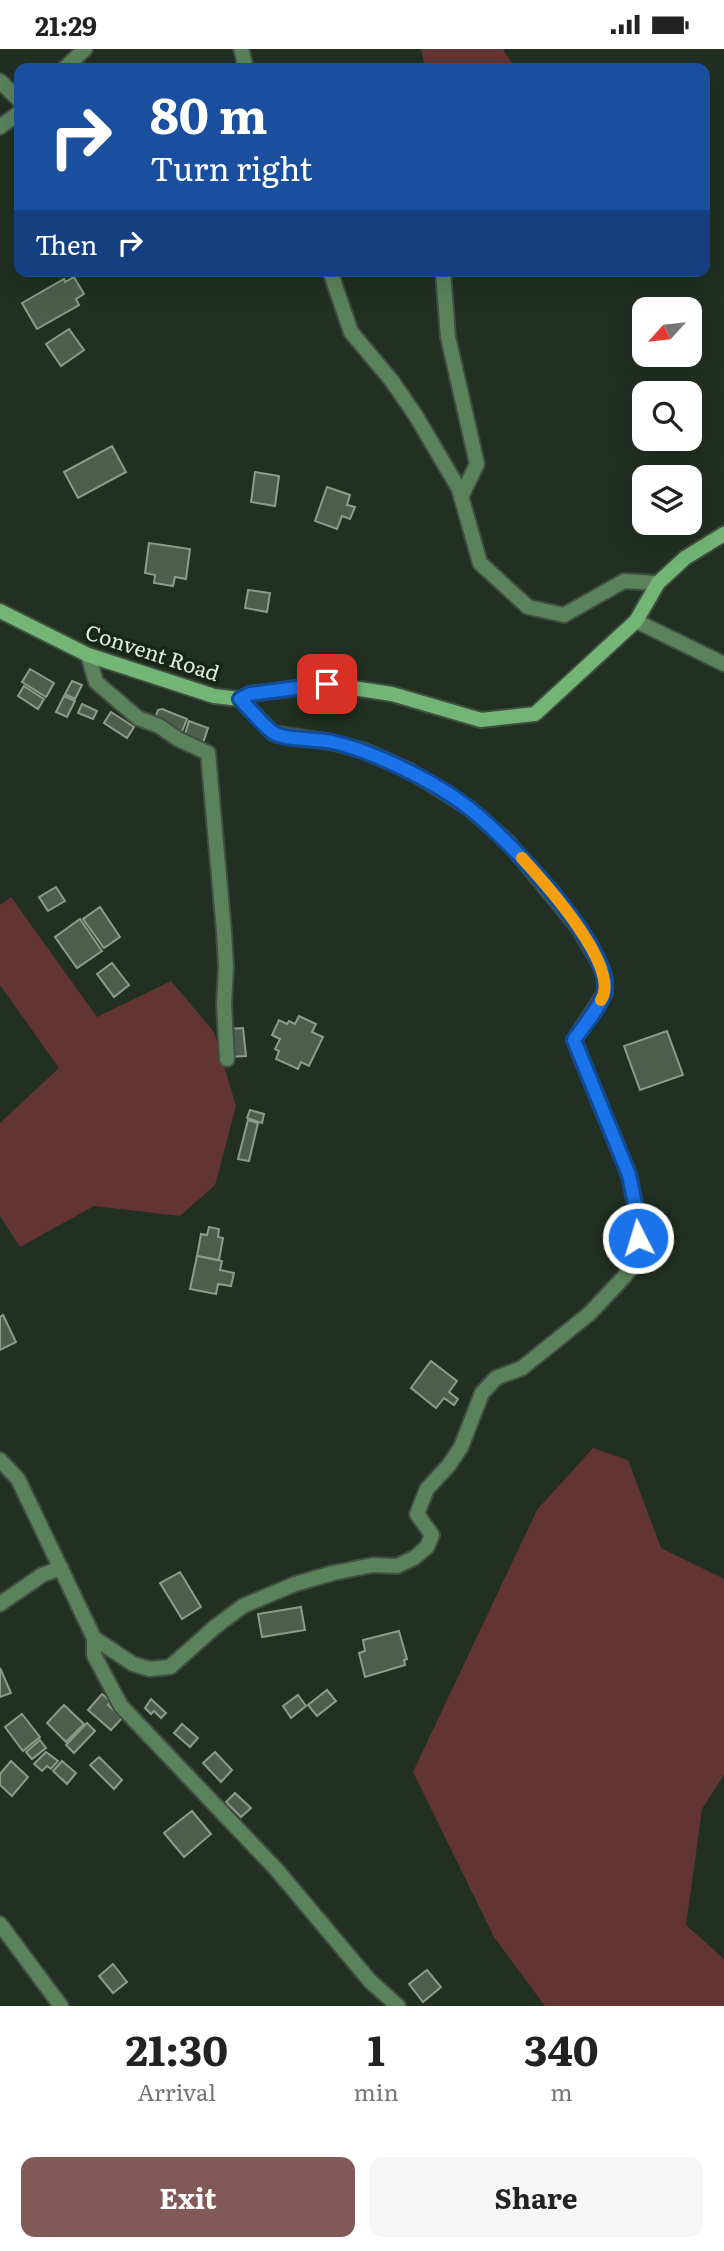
<!DOCTYPE html>
<html lang="en">
<head>
<meta charset="utf-8">
<style>
  body { margin:0; font-family:Literata,serif; background:#f6f6f6; color:#222; height:100vh; display:flex; flex-direction:column; font-size:26px; white-space:nowrap }
  * { box-sizing:border-box; margin:0 }
  p { font-size:23px; color:#767676 }
  .icon { flex:none; width:38px; height:38px; fill:none; stroke:currentColor; stroke-width:2; stroke-linecap:round; stroke-linejoin:round }
  .map { position:relative; height:1957px; overflow:hidden }
  .details { display:flex; flex-direction:column; background:#fff; flex:1 }
  .details>* { flex:none }
  .guide { position:absolute; left:14px; top:14px; width:696px; height:214px; border-radius:14px; box-shadow:0 7px 28px #0002; background:#1a4fa0; color:#fff; overflow:hidden }
  .needle { width:46px; rotate:243deg }
  .controls { position:absolute; left:632px; top:248px; display:grid; gap:14px }
  .controls a { display:grid; place-items:center; width:70px; height:70px; border-radius:14px; background:#fff; box-shadow:0 7px 28px #0002; font-size:35px }
  .pin { position:absolute; display:grid; place-items:center; width:60px; height:60px; color:#fff; margin:-30px; border-radius:14px; box-shadow:0 4px 10px #0006 }
  .me { position:absolute; width:77px; margin:-38px; rotate:355deg; stroke-linejoin:round; filter:drop-shadow(0 0 5px #0008) }
  .turn { display:flex; align-items:center; gap:24px; height:147px; padding:0 21px; font-size:32px }
  .turn .icon { width:91px; height:91px; stroke-width:2.5 }
  .turn b { display:block; font-size:49px; line-height:60px }
  .then { display:flex; align-items:center; height:66px; padding:0 21px; background:#0003; gap:14px; font-size:26px }
  .eta { display:flex; justify-content:space-evenly; align-items:center; height:119px; text-align:center }
  .eta b { font-size:42px; font-weight:700; line-height:49px }
  .primary-button { display:flex; gap:14px; margin-top:auto; padding:14px 21px }
  .primary-button a { flex:1; height:80px; border-radius:14px; background:#815956; color:#fff; font-size:28px; font-weight:700; line-height:80px; text-align:center }
  .primary-button a+a { background:#f6f6f6; color:#222 }
  .status { display:flex; justify-content:space-between; align-items:center; height:49px; padding:0 35px; background:#fff; direction:ltr }
  .status svg { height:19px; fill:currentColor }
  .map>svg:first-child { display:block }
  .green { fill:#623533 }
  .building { fill:#4e5e4e; stroke:#8b9c8b; stroke-width:2 }
  .lines { fill:none; stroke-linecap:round; stroke-linejoin:round }
  .minor-casing { stroke:#404e41; stroke-width:18 }
  .secondary-casing { stroke:#404e41; stroke-width:18 }
  .minor { stroke:#5a835c; stroke-width:14 }
  .secondary { stroke:#72b575; stroke-width:14 }
  .route-casing { stroke:#114b97; stroke-width:18 }
  .route { stroke:#1a73e8; stroke-width:12 }
  .slow { stroke:#f59e0b; stroke-width:12 }
  .labels { text-anchor:middle; dominant-baseline:central; stroke-width:7; stroke-linejoin:round; paint-order:stroke }
  .street-label { font-size:21px; fill:#e3ece3; stroke:#182618 }
</style>
</head>
<body>
<div class="status"><b>21:29</b><svg viewBox="0 0 49 12"><path d="M0 12V9h3v3zM5 12V6h3v6zM10 12V3h3v9zM15 12V0h3v12zM26 1h20v11H26zM47 4h2v5h-2z"/></svg></div>
<div class="map">
<svg width="724" height="1957" viewBox="0 0 724 1957">
  <rect width="100%" height="100%" fill="#213022"/>
  <g class="green">
    <path d="M421,0H504V3L516,19H425Z"/>
    <path d="M11,848L97,968L171,932L214,983L236,1057L215,1136L180,1167L94,1157L20,1198L0,1167V1074L59,1019L0,936V856Z"/>
    <path d="M593,1399L628,1411L661,1499L724,1530V1726L702,1760L686,1876L724,1910V1957H545L494,1888L413,1723L537,1461Z"/>
  </g>
  <g class="building">
    <path d="M74,228L84,245L76,250L79,256L37,280L22,254L64,230L65,233Z"/>
    <path d="M69,280L84,301L61,317L46,295Z"/>
    <path d="M112,397L126,423L78,449L64,423Z"/>
    <path d="M255,423L279,427L275,457L251,453Z"/>
    <path d="M327,438L350,446L347,456L355,458L350,470L342,467L337,480L315,472Z"/>
    <path d="M149,494L190,500L186,530L175,528L173,537L154,534L155,526L145,524Z"/>
    <path d="M248,541L270,544L267,563L245,559Z"/>
    <path d="M30,620L54,634L46,648L22,633Z"/>
    <path d="M72,632L82,636L75,650L65,645Z"/>
    <path d="M24,637L44,650L38,660L18,647Z"/>
    <path d="M64,647L75,652L67,668L56,663Z"/>
    <path d="M82,655L97,662L93,670L78,664Z"/>
    <path d="M162,660L187,670L181,685L154,672L158,661Z"/>
    <path d="M111,663L134,678L127,689L104,674Z"/>
    <path d="M189,672L208,679L202,697L183,691Z"/>
    <path d="M56,838L65,852L48,862L39,848Z"/>
    <path d="M100,858L120,888L104,899L83,870Z"/>
    <path d="M80,870L102,902L77,919L55,888Z"/>
    <path d="M112,914L129,936L114,948L97,925Z"/>
    <path d="M299,967L316,975L312,983L323,988L309,1017L301,1013L298,1020L276,1010L279,1002L275,1000L280,990L272,986L279,971L287,975L289,972L295,975Z"/>
    <path d="M243,979L246,1007L229,1008L227,980Z"/>
    <path d="M667,982L683,1026L640,1041L624,997Z"/>
    <path d="M250,1061L264,1065L262,1074L247,1069Z"/>
    <path d="M248,1071L258,1074L249,1112L238,1110Z"/>
    <path d="M209,1178L219,1180L218,1188L223,1189L219,1211L197,1207L201,1185L207,1186Z"/>
    <path d="M197,1207L222,1212L220,1221L234,1224L231,1237L218,1235L216,1245L190,1240Z"/>
    <path d="M3,1266L16,1293L0,1301V1268Z"/>
    <path d="M431,1312L457,1332L449,1343L458,1350L454,1356L444,1349L436,1359L411,1339Z"/>
    <path d="M180,1523L201,1558L182,1570L160,1534Z"/>
    <path d="M301,1558L305,1581L262,1588L258,1565Z"/>
    <path d="M399,1582L407,1610L404,1611L405,1616L365,1628L359,1604L365,1602L363,1591Z"/>
    <path d="M0,1619L11,1644L0,1648Z"/>
    <path d="M327,1641L336,1652L317,1667L308,1656Z"/>
    <path d="M102,1645L111,1653L108,1656L122,1669L111,1681L88,1661Z"/>
    <path d="M298,1646L306,1657L291,1669L283,1657Z"/>
    <path d="M151,1650L166,1664L161,1669L154,1662L151,1665L145,1659Z"/>
    <path d="M64,1656L84,1675L66,1693L47,1674Z"/>
    <path d="M22,1665L40,1688L23,1702L5,1678Z"/>
    <path d="M87,1674L95,1682L74,1704L66,1696Z"/>
    <path d="M182,1675L198,1689L190,1698L174,1684Z"/>
    <path d="M40,1691L46,1699L32,1710L26,1703Z"/>
    <path d="M46,1703L58,1712L51,1720L47,1717L42,1722L34,1715Z"/>
    <path d="M215,1703L232,1721L221,1733L203,1714Z"/>
    <path d="M99,1708L122,1731L114,1740L90,1716Z"/>
    <path d="M11,1712L28,1728L12,1747L0,1736V1725Z"/>
    <path d="M62,1712L76,1724L67,1735L53,1722Z"/>
    <path d="M235,1744L251,1759L241,1768L226,1753Z"/>
    <path d="M192,1762L211,1785L184,1808L164,1784Z"/>
    <path d="M113,1915L127,1933L113,1944L99,1927Z"/>
    <path d="M427,1921L441,1938L423,1953L409,1935Z"/>
  </g>
  <g class="lines">
    <defs>
      <g id="minor">
        <path d="M241,0L246,19"/>
        <path d="M65,19L85,0"/>
        <path d="M0,32L19,51"/>
        <path d="M0,78L19,64"/>
        <path d="M330,222L351,283L392,332L416,367L459,440L480,514L528,558L564,566L624,532L658,534"/>
        <path d="M443,222L448,288L477,415L461,448"/>
        <path d="M636,572L724,615"/>
        <path d="M88,606L96,633L138,669L159,677L178,690L208,704L224,883L226,918L224,955L227,1010"/>
        <path d="M0,1411L18,1430L94,1589V1606L121,1657L276,1820L370,1932L398,1957"/>
        <path d="M0,1555L42,1526L61,1519"/>
        <path d="M94,1589L133,1615L150,1620L170,1618L215,1578L243,1557L295,1535L333,1524L373,1516L397,1517L414,1509L427,1498L432,1486L417,1465L427,1440L449,1416L461,1398L482,1344L496,1329L522,1319L589,1265L624,1228L638,1209L636,1160L629,1126L574,991L605,944V930L600,915L578,878L508,793L469,759L410,722L365,702L331,693L273,684L240,650"/>
        <path d="M0,1875L61,1957"/>
      </g>
      <path id="secondary" d="M0,562L88,606L214,647L240,650L250,645L327,635L392,645L481,671L535,665L636,572L658,534L685,509L724,485"/>
    </defs>
    <use href="#minor" class="minor-casing"/>
    <use href="#secondary" class="secondary-casing"/>
    <use href="#minor" class="minor"/>
    <use href="#secondary" class="secondary"/>
  </g>
  <g class="lines">
    <defs>
      <path id="route" d="M327,635L250,645L240,650C248,658 265,679 274,684C284,691 318,690 332,693C351,697 369,704 387,712C416,725 446,741 470,760C506,788 610,896 605,941C604,953 582,979 574,991L629,1126L636,1160L638,1189"/>
    </defs>
    <use href="#route" class="route-casing"/>
    <use href="#route" class="route"/>
    <path class="slow" d="M522,809C544,833 622,919 601,951"/>
  </g>
  <g class="labels">
    <g class="street-label">
      <text transform="translate(153 602) rotate(18)">Convent Road</text>
    </g>
  </g>
</svg>
<div class="controls">
<a><svg class="needle" viewBox="-14 -14 28 28"><path d="M0-13l5 13h-10z" fill="#e53935"/><path d="M0 13l5-13h-10z" fill="#767676"/></svg></a>
<a><svg class="icon" aria-label="search" viewBox="0 0 24 24"><circle cx="10" cy="10" r="6"/><path d="M15 15l6 6"/></svg></a>
<a><svg class="icon" aria-label="layers" viewBox="0 0 24 24"><path d="M12 4l9 5-9 5-9-5zM3 14l9 5 9-5"/></svg></a>
</div>
<div class="pin" style="left:327px;top:635px;background:#d93025"><svg class="icon" aria-label="arrive" viewBox="0 0 24 24"><path d="M6 21V4h12l-3 4 3 4H6"/></svg></div>
<svg class="me" style="left:638px;top:1189px" viewBox="-20 -20 40 40"><circle r="17" fill="#1a73e8" stroke="#fff" stroke-width="3"/><path d="M0-11L8 9 0 5-8 9z" fill="#fff"/></svg>
<div class="guide">
<div class="turn"><svg class="icon" aria-label="right" viewBox="0 0 24 24"><path d="M7 20v-9h11M14 6l5 5-5 5"/></svg><div><b>80 m</b>Turn right</div></div>
<div class="then">Then<svg class="icon" aria-label="right" viewBox="0 0 24 24"><path d="M7 20v-9h11M14 6l5 5-5 5"/></svg></div>
</div>
</div>
<section class="details">
<div class="eta">
<div><b>21:30</b><p>Arrival</p></div>
<div><b>1</b><p>min</p></div>
<div><b>340</b><p>m</p></div>
</div>
<div class="primary-button"><a>Exit</a><a>Share</a></div>
</section>
</body>
</html>
